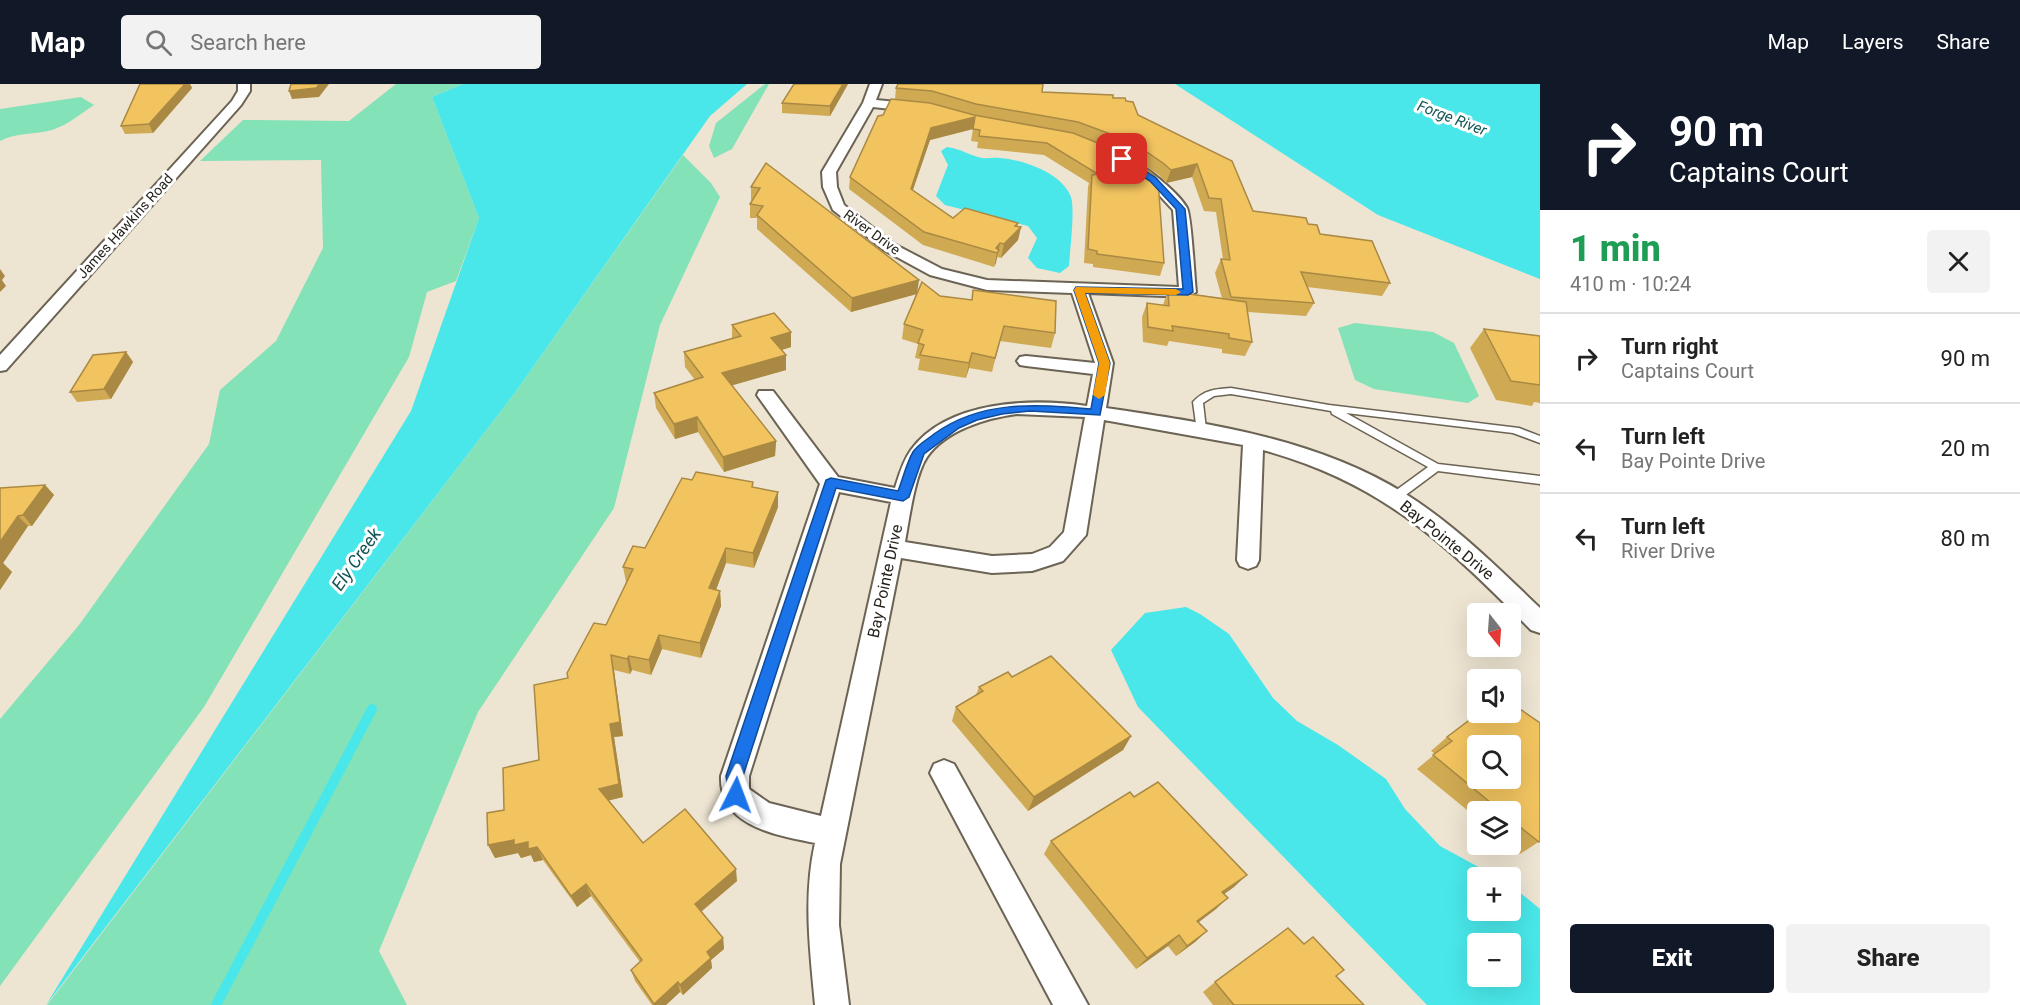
<!DOCTYPE html>
<html lang="en">
<head>
<meta charset="utf-8">
<style>
  body { margin:0; font-family:Roboto,sans-serif; background:#f2f2f2; color:#222; height:100vh; display:flex; flex-direction:column; font-size:22px; white-space:nowrap }
  * { box-sizing:border-box; margin:0 }
  p { font-size:20px; color:#767676 }
  .icon { flex:none; width:33px; height:33px; fill:none; stroke:currentColor; stroke-width:2; stroke-linecap:round; stroke-linejoin:round }
  .map { position:relative; flex:1; overflow:hidden }
  .sheet { display:flex; flex-direction:column; background:#fff; width:480px }
  .sheet>* { flex:none }
  .top-card { background:#111827; color:#fff; overflow:hidden }
  .needle { width:39px; rotate:163deg }
  .controls { position:absolute; left:1467px; top:519px; display:grid; gap:12px }
  .controls a { display:grid; place-items:center; width:54px; height:54px; border-radius:6px; background:#fff; box-shadow:0 6px 24px #0002; font-size:30px }
  .pin { position:absolute; display:grid; place-items:center; width:51px; height:51px; color:#fff; margin:-26px; border-radius:12px; box-shadow:0 3px 9px #0006 }
  .me { position:absolute; width:66px; margin:-33px; rotate:3deg; stroke-linejoin:round; filter:drop-shadow(0 0 4px #0008) }
  .turn { display:flex; align-items:center; gap:21px; height:126px; padding:0 30px; font-size:27px }
  .turn .icon { width:78px; height:78px; stroke-width:2.5 }
  .turn b { display:block; font-size:42px; line-height:51px }
  .round { display:grid; place-items:center; flex:none; width:63px; height:63px; border-radius:6px; background:#f2f2f2 }
  .head { display:flex; align-items:center; justify-content:space-between; height:102px; padding:0 30px }
  h1 { font-size:36px; font-weight:800; line-height:45px; color:#1e9e55 }
  .cta { display:flex; gap:12px; margin-top:auto; padding:12px 30px }
  .cta a { flex:1; height:69px; border-radius:6px; background:#111827; color:#fff; font-size:24px; font-weight:800; line-height:69px; text-align:center }
  .cta a+a { background:#f2f2f2; color:#222 }
  ul { padding:0; list-style:none }
  li { display:flex; align-items:center; gap:18px; height:90px; padding:0 30px; border-top:2px solid #e0e0e0 }
  li div { flex:1 }
  li b { display:block; font-size:22px }
  li em { font-style:normal }
  header { display:flex; align-items:center; gap:36px; box-sizing:border-box; height:84px; padding:0 30px; background:#111827; color:#fff }
  header strong { font-size:28px }
  nav { display:flex; gap:33px; margin-inline-start:auto; font-size:21px }
  .search { width:420px; height:54px; background:#f2f2f2; display:flex; align-items:center; gap:15px; box-sizing:border-box; padding:0 21px; border-radius:6px; color:#767676; font-size:22px }
  main { display:flex; flex:1; min-height:0 }
  .map>svg:first-child { display:block }
  .green { fill:#83e2b7 }
  .water { fill:#49e7e9; fill-rule:evenodd }
  .lines { fill:none; stroke-linecap:round; stroke-linejoin:round }
  .stream { stroke:#49e7e9; stroke-width:10 }
  .service-casing { stroke:#6b6354; stroke-width:3 }
  .minor-casing { stroke:#6b6354; stroke-width:4 }
  .service { fill:#fff; fill-rule:evenodd }
  .minor { fill:#fff; fill-rule:evenodd }
  .wall { fill:#d0a953 }
  .shaded-wall { fill:#a98943 }
  .building { fill:#f2c460; stroke:#a98943; stroke-width:1.5; fill-rule:evenodd }
  .route { fill:#1a73e8; stroke:#114b97; stroke-width:1.5 }
  .slow { fill:#f59e0b }
  .labels { text-anchor:middle; dominant-baseline:central; stroke-width:6; stroke-linejoin:round; paint-order:stroke }
  .far-street-label { font-size:14px; fill:#231f19; stroke:#fff }
  .far-water-label { font-size:15px; font-style:italic; fill:#125555; stroke:#fff }
  .street-label { font-size:16px; fill:#231f19; stroke:#fff }
  .water-label { font-size:18px; font-style:italic; fill:#125555; stroke:#fff }
</style>
</head>
<body>
<header>
<strong>Map</strong>
<div class="search"><svg class="icon" aria-label="search" viewBox="0 0 24 24"><circle cx="10" cy="10" r="6"/><path d="M15 15l6 6"/></svg>Search here</div>
<nav><a>Map</a><a>Layers</a><a>Share</a></nav>
</header>
<main>
<div class="map">
<svg width="1540" height="921" viewBox="0 0 1540 921">
  <rect width="100%" height="100%" fill="#ede4d2"/>
  <g class="green">
    <path d="M396,0H463L432,13L479,134L456,197L427,208L409,273L204,623L0,902V635L79,541L209,360L220,306L276,257L323,164L321,76L200,77L243,36L349,37Z"/>
    <path d="M765,0H769L732,65L714,74L709,62L716,39Z"/>
    <path d="M81,13L94,21C80,30 68,41 52,46C35,51 16,48 0,57V25Z"/>
    <path d="M683,71L711,99L720,113L660,241L614,424L478,628L379,867L407,921H47L514,310Z"/>
    <path d="M1355,239L1433,248L1454,259L1479,312L1468,319L1374,305L1355,296L1338,244Z"/>
  </g>
  <g class="water">
    <path d="M463,0H747L710,32L514,310L46,921L411,327L479,134L432,13Z"/>
    <path d="M1175,0H1540V195L1378,131Z"/>
    <path d="M947,63C962,65 968,71 982,74C988,75 994,73 1000,74C1024,76 1062,89 1071,113C1075,126 1070,166 1069,182L1060,189L1037,184L1028,174L1037,154L1028,142L945,121L936,112L948,81L941,67Z"/>
    <path d="M1186,523L1200,530L1229,550L1273,614L1297,637L1338,661L1386,695L1405,725L1440,762L1497,793L1478,794V826H1510L1511,801L1540,825V921H1427L1138,623L1111,566L1145,529ZM1478,860H1510V892H1478Z"/>
  </g>
  <g class="lines">
    <path class="stream" d="M216,921L372,625"/>
    <defs>
      <path id="service" d="M1231,304L1329,321L1519,344L1540,352V359L1513,349L1346,329L1438,380L1540,392V400L1438,387L1399,416H1391L1389,413L1391,410L1428,383L1332,330L1331,327L1231,310L1214,312L1203,319L1206,345L1201,348L1197,347L1193,318C1204,306 1215,305 1231,304Z"/>
      <g id="minor">
        <path d="M238,0H250V7L241,21L6,286L0,287V271L232,17L238,7Z"/>
        <path d="M870,0H882L876,16L918,20L924,24L918,28L873,23L836,88L837,103L844,121L894,160L942,185L987,196L1179,203L1173,126L1148,99L1127,83L1134,79C1148,83 1180,111 1187,124C1192,136 1194,191 1196,208L1188,213L1088,209L1113,279L1106,324C1207,339 1315,354 1404,409C1454,440 1497,483 1540,524V549L1531,546C1446,460 1383,399 1263,366L1259,476L1256,482L1248,485L1240,482L1237,476L1243,361L1104,336L1086,451L1063,477L1032,487L992,489L901,474L840,780L839,841L849,921H815C810,867 803,813 815,759C775,751 719,742 721,692L820,400L757,311L759,307H773L838,393L895,404C899,391 903,377 911,366C947,316 1033,314 1087,322L1093,290L1026,282L1020,281L1017,277L1020,273L1026,272L1095,279L1072,209L987,206L930,191L884,166L833,126L823,103L822,88L863,19ZM1017,330L1085,333L1064,448L1050,463L1032,470L992,472L905,458C909,436 915,390 927,373C946,346 986,334 1017,330ZM839,408L891,418L821,732L769,719L749,705V692Z"/>
        <path d="M944,676L954,680L1088,921H1053L930,689L934,680Z"/>
      </g>
    </defs>
    <use href="#service" class="service-casing"/>
    <use href="#minor" class="minor-casing"/>
    <use href="#service" class="service"/>
    <use href="#minor" class="minor"/>
  </g>
  <g class="wall">
    <path d="M140,0H190L192,4L153,49L125,50L121,42Z"/>
    <path d="M848,0L830,32L782,29V19Z"/>
    <path d="M896,4L1042,8L1113,14L1126,17L1138,31L1253,127L1308,140L1320,150L1390,199L1382,212L1307,203L1314,219L1306,232L1248,228L1252,258L1245,272L1222,269V265L1169,257L1167,262L1143,258L1142,233L1147,219L1163,221L1168,207L1222,214L1215,189L1221,175H1223L1216,128L1204,127L1192,93L1166,99L1159,91L1128,70L1083,53L1164,179L1160,192L1093,183V180L1084,179L1088,103L1089,99L1044,71L977,64L978,58L971,57L973,45L930,56L913,106L953,134L1021,143L1018,156L1001,174L997,173L994,183L923,161L849,105L850,93L883,31L895,15Z"/>
    <path d="M766,79L917,210L940,212L1055,249L1051,264L1000,257L992,288L969,284L966,294L918,286L920,275L915,274L918,260L902,255L904,240L916,210L851,228L757,145V134H750V120L752,116H751V103Z"/>
    <path d="M732,241L791,263L782,266L786,271V286L732,301L776,357L775,372L724,388L698,348L675,355L656,324L654,309L695,296L685,283L684,268L732,255Z"/>
    <path d="M1484,245L1540,252V319L1534,318L1532,322L1496,316L1470,264Z"/>
    <path d="M126,268L133,278L111,315L77,318L70,308Z"/>
    <path d="M45,401L54,411L32,442H28L3,479L12,488L0,506V404Z"/>
    <path d="M753,403L778,423L754,484L726,479L716,506L720,507L721,522L701,574L662,565L651,591L632,586L630,590L614,586L623,652L614,653L623,713L609,716L643,759L737,797L701,828L723,854L724,865L711,876L712,884L683,911L680,908L666,921H652L635,897L631,886L640,878L591,812L577,823L543,776L534,778L531,771L521,774L518,769L495,774L488,761L504,726L539,676L568,594L606,541L627,499L626,498L623,483L645,464Z"/>
    <path d="M1012,593L1131,652L1123,666L1028,727L952,637L956,623L976,611L979,603Z"/>
    <path d="M1540,639V757L1520,770L1508,760H1510V728H1478V735L1417,685L1435,670L1431,667L1447,653Z"/>
    <path d="M1051,757L1234,803L1224,810L1216,825L1198,838L1207,847L1195,858L1176,872L1168,862L1136,885L1044,770Z"/>
    <path d="M1304,860L1336,892L1364,921H1213L1203,908L1215,898Z"/>
  </g>
  <g class="shaded-wall">
    <path d="M185,0H190L192,4L153,49L149,40Z"/>
    <path d="M320,0H329L319,13L292,15L289,7Z"/>
    <path d="M843,0H848L830,32V22Z"/>
    <path d="M975,33L973,45L930,56L909,117L911,105L931,44Z"/>
    <path d="M1197,80L1192,93L1166,99L1171,86Z"/>
    <path d="M1018,139L1015,149L1021,143L1018,156L1001,174L1004,160L1015,142Z"/>
    <path d="M1000,159L996,179L994,183L997,169L996,164Z"/>
    <path d="M0,185L5,192L2,196L6,202L0,208Z"/>
    <path d="M919,196L917,210L851,228L852,214Z"/>
    <path d="M791,248V263L771,269V254Z"/>
    <path d="M126,268L133,278L111,315L104,305Z"/>
    <path d="M972,269L969,284L966,294L969,279Z"/>
    <path d="M786,271V286L723,304L722,289Z"/>
    <path d="M697,333L698,348L675,355L674,340Z"/>
    <path d="M776,357L775,372L724,388L723,373Z"/>
    <path d="M45,401L54,411L32,442L23,431Z"/>
    <path d="M778,408V423L754,484L753,469Z"/>
    <path d="M18,432L28,442L3,479L12,488L0,506V458Z"/>
    <path d="M726,464V479L711,519L709,504Z"/>
    <path d="M720,507L721,522L701,574L700,559Z"/>
    <path d="M659,551L662,565L651,591L649,576Z"/>
    <path d="M611,571L614,586L623,652L614,653L623,713L603,718L599,705L610,640Z"/>
    <path d="M629,572L632,586L630,590L627,575Z"/>
    <path d="M1131,652L1123,666L1028,727L1034,713Z"/>
    <path d="M514,756L528,758L537,763L543,776L534,778L531,771L521,774L518,769L495,774L488,761Z"/>
    <path d="M736,785L737,797L697,831L695,820Z"/>
    <path d="M1247,791L1234,803L1210,820L1222,808Z"/>
    <path d="M586,800L591,812L577,823L571,812Z"/>
    <path d="M1228,814L1216,825L1186,848L1197,837Z"/>
    <path d="M1207,847L1195,858L1176,872L1187,862Z"/>
    <path d="M1179,851L1168,862L1136,885L1147,874Z"/>
    <path d="M723,854L724,865L711,876L712,884L683,911L680,901L707,868Z"/>
    <path d="M678,898L680,908L666,921H654V920Z"/>
  </g>
  <g class="building">
    <path d="M140,0H185L149,40L121,42Z"/>
    <path d="M291,0H320L316,4L289,7Z"/>
    <path d="M794,0H843L830,22L782,19Z"/>
    <path d="M898,0H1043L1042,8L1113,11V14H1125L1126,17L1133,18L1138,31L1232,77L1253,127L1306,134L1308,140L1317,141L1320,150L1372,157L1390,199L1301,188L1314,219L1231,213L1221,175L1230,176L1221,115L1209,114L1197,80L1171,86L1163,79L1132,58L1078,38L976,20L932,7L896,4Z"/>
    <path d="M891,15L930,19L974,31L1073,49L1120,68L1151,88L1158,96L1164,179L1097,170V167L1088,165L1092,91L1098,90L1047,59L979,52L980,46L973,45L975,33L931,44L911,105L953,134L965,124L1018,139L1015,142L1021,143L1004,160L1000,159L996,164L999,166L997,169L924,148L850,93L878,32L883,31Z"/>
    <path d="M766,79L919,196L852,214L757,131L763,122L750,120L760,104L751,103Z"/>
    <path d="M922,198L940,212L972,216L973,206L1056,217L1055,249L1004,242L995,274L972,269L969,279L920,271L924,261L918,259L923,246L904,240Z"/>
    <path d="M1168,207L1246,218L1252,258L1229,254V250L1172,242L1173,247L1148,243L1147,219L1169,222Z"/>
    <path d="M774,229L791,248L771,254L786,271L722,289L776,357L723,373L697,333L674,340L654,309L703,293L684,268L741,252L732,241Z"/>
    <path d="M1484,245L1540,252V301L1511,297Z"/>
    <path d="M126,268L104,305L70,308L93,271Z"/>
    <path d="M696,388L753,398L752,403L778,408L753,469L726,464L709,504L720,507L700,559L659,551L649,576L629,572L627,575L611,571L620,638L610,640L619,700L599,705L643,759L685,725L736,785L695,820L723,854L707,868L711,874L680,901L678,898L654,920L631,886L642,876L586,800L571,812L537,763L528,765V758L514,761V756L488,761L487,729L504,726L503,684L539,676L534,601L568,594L567,589L594,539L606,541L633,485L623,483L633,462L645,464L682,394L692,396Z"/>
    <path d="M45,401L23,431L18,432L0,458V404Z"/>
    <path d="M1051,572L1131,652L1034,713L956,623L983,607L979,603L1008,588L1012,593Z"/>
    <path d="M1510,618L1540,639V757L1539,758L1510,735V728H1502L1433,671L1452,657L1447,653L1480,628H1510ZM1478,662H1510V694H1478Z"/>
    <path d="M1158,698L1247,791L1222,808L1228,814L1197,837L1207,847L1187,862L1179,851L1147,874L1051,757L1130,708L1134,713Z"/>
    <path d="M1288,844L1304,860L1313,853L1344,886L1336,892L1364,921H1234L1215,898Z"/>
  </g>
  <path class="route" d="M1119,73H1125L1156,94L1185,125L1193,208L1188,211L1085,209L1110,279L1100,331L1030,327L1002,330L977,336L959,344L924,370L909,413L903,417L836,404L743,692L745,711L743,717L736,720L730,717L726,692L826,396L831,394L898,407C903,395 906,380 913,368C917,361 928,355 934,350C981,316 1035,320 1091,325L1099,279L1074,206L1076,203L1183,205L1176,125L1150,97L1119,77Z"/>
  <path class="slow" d="M1076,203L1176,205L1181,208L1176,211L1085,209L1110,279L1105,311L1099,315L1093,311L1099,279L1074,206Z"/>
  <g class="labels">
    <g class="far-street-label">
      <text transform="translate(125 142) rotate(-48)">James Hawkins Road</text>
      <text transform="translate(872 148) rotate(36)">River Drive</text>
    </g>
    <g class="far-water-label">
      <text transform="translate(1452 34) rotate(21)">Forge River</text>
    </g>
    <g class="street-label">
      <text transform="translate(1447 456) rotate(39)">Bay Pointe Drive</text>
      <text transform="translate(885 497) rotate(-78)">Bay Pointe Drive</text>
    </g>
    <g class="water-label">
      <text transform="translate(356 475) rotate(-55)">Ely Creek</text>
    </g>
  </g>
</svg>
<div class="controls">
<a><svg class="needle" viewBox="-14 -14 28 28"><path d="M0-13l5 13h-10z" fill="#e53935"/><path d="M0 13l5-13h-10z" fill="#767676"/></svg></a>
<a><svg class="icon" aria-label="sound" viewBox="0 0 24 24"><path d="M4 9h4l5-4v14l-5-4H4zM17 9q2 3 0 6"/></svg></a>
<a><svg class="icon" aria-label="search" viewBox="0 0 24 24"><circle cx="10" cy="10" r="6"/><path d="M15 15l6 6"/></svg></a>
<a><svg class="icon" aria-label="layers" viewBox="0 0 24 24"><path d="M12 4l9 5-9 5-9-5zM3 14l9 5 9-5"/></svg></a>
<a>+</a>
<a>−</a>
</div>
<div class="pin" style="left:1122px;top:75px;background:#d93025"><svg class="icon" aria-label="arrive" viewBox="0 0 24 24"><path d="M6 21V4h12l-3 4 3 4H6"/></svg></div>
<svg class="me" style="left:736px;top:711px" viewBox="-20 -20 40 40"><path d="M0-17L14 15 0 8-14 15z" fill="#1a73e8" stroke="#fff" stroke-width="4"/></svg>
</div>
<section class="sheet">
<div class="top-card">
<div class="turn"><svg class="icon" aria-label="right" viewBox="0 0 24 24"><path d="M7 20v-9h11M14 6l5 5-5 5"/></svg><div><b>90 m</b>Captains Court</div></div>
</div>
<div class="head"><div><h1>1 min</h1><p>410 m · 10:24</p></div><a class="round"><svg class="icon" aria-label="close" viewBox="0 0 24 24"><path d="M6 6l12 12M18 6L6 18"/></svg></a></div>
<ul>
<li><svg class="icon" aria-label="right" viewBox="0 0 24 24"><path d="M7 20v-9h11M14 6l5 5-5 5"/></svg><div><b>Turn right</b><p>Captains Court</p></div><em>90 m</em></li>
<li><svg class="icon" aria-label="left" viewBox="0 0 24 24"><path d="M17 20v-9H6M10 6l-5 5 5 5"/></svg><div><b>Turn left</b><p>Bay Pointe Drive</p></div><em>20 m</em></li>
<li><svg class="icon" aria-label="left" viewBox="0 0 24 24"><path d="M17 20v-9H6M10 6l-5 5 5 5"/></svg><div><b>Turn left</b><p>River Drive</p></div><em>80 m</em></li>
</ul>
<div class="cta"><a>Exit</a><a>Share</a></div>
</section>
</main>
</body>
</html>
